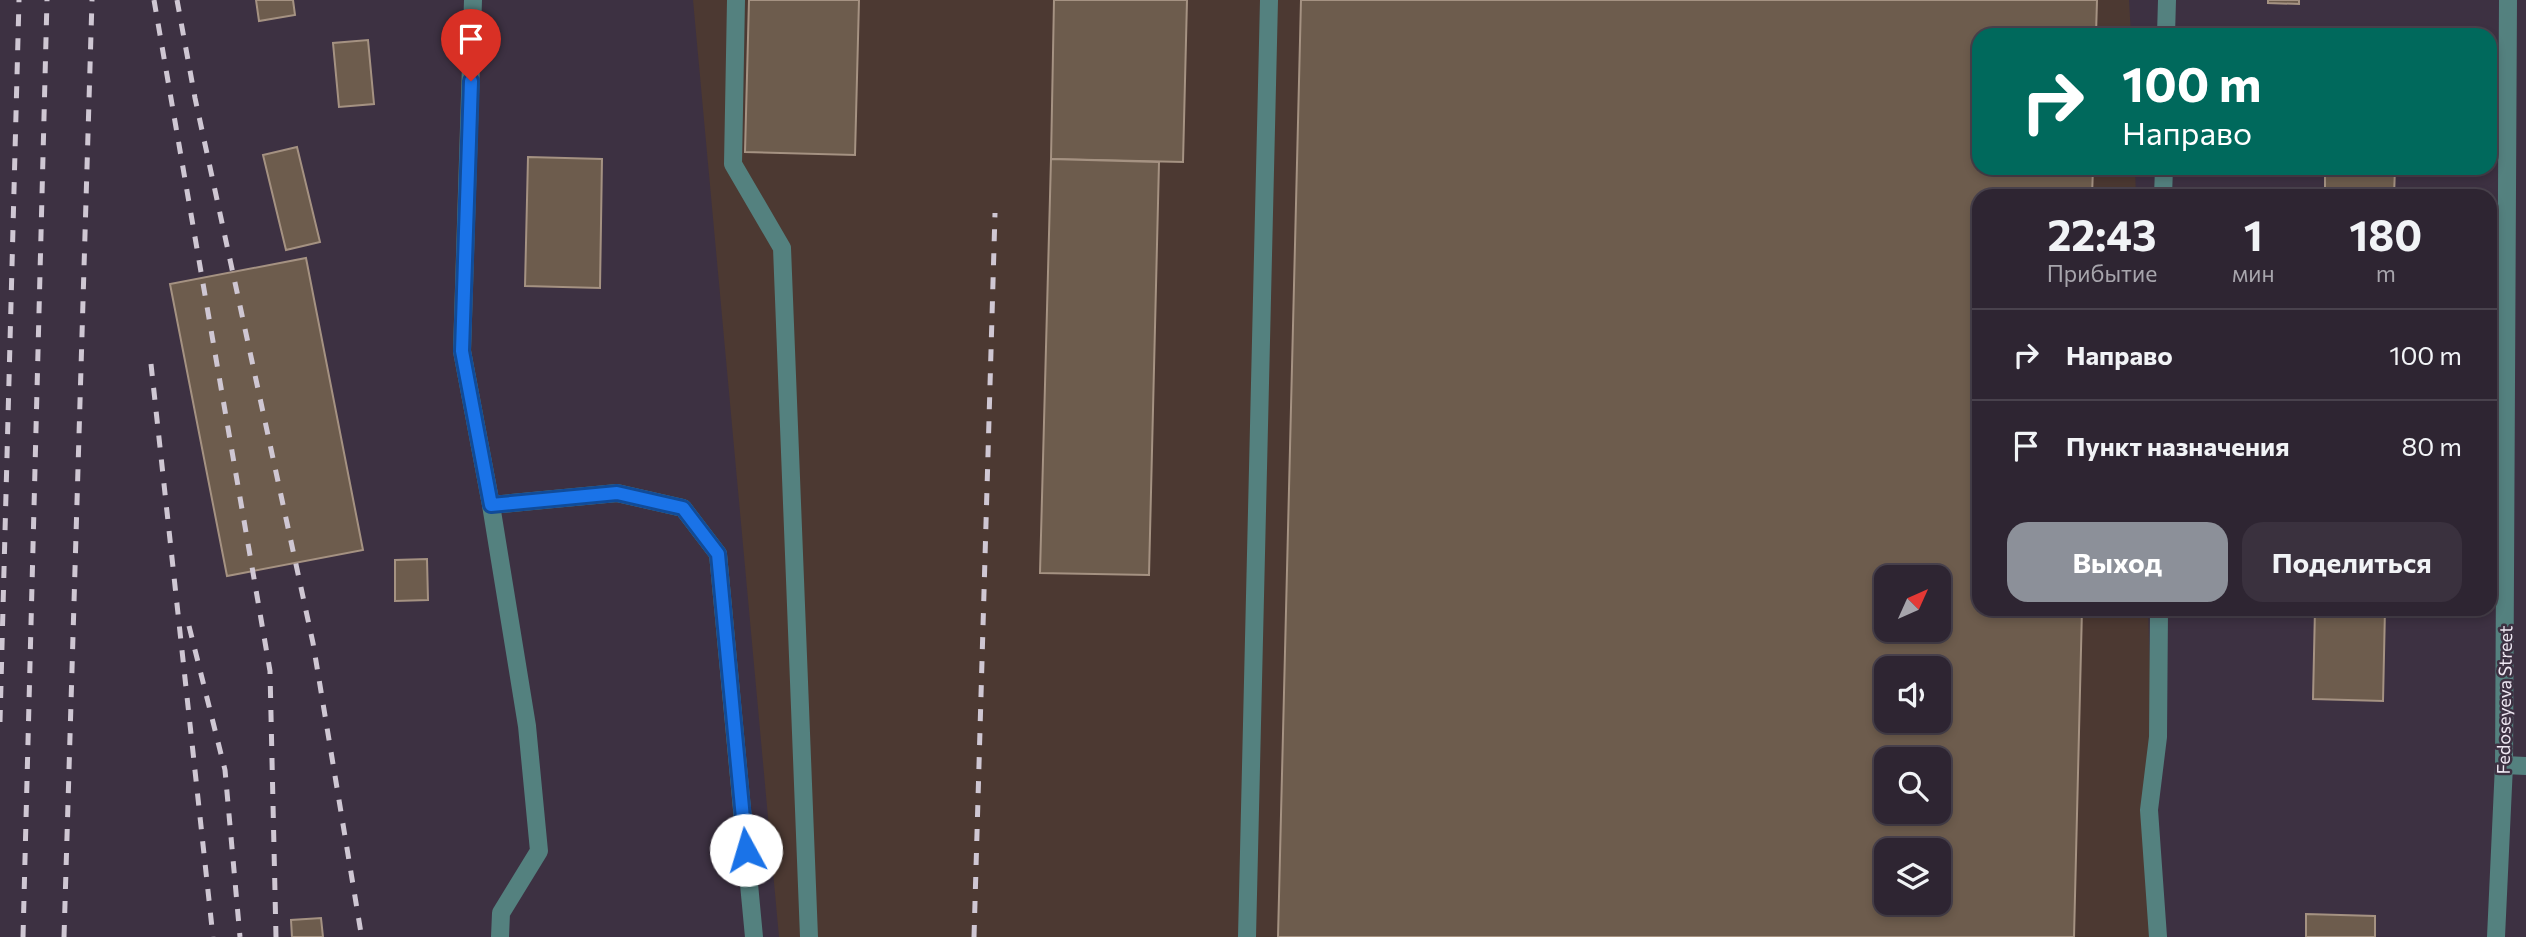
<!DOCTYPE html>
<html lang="ru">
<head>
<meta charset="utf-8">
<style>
  body { margin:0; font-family:Commissioner,sans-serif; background:#3a313e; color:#f1f3f6; height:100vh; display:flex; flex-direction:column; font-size:26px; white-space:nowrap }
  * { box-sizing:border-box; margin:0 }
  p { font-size:23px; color:#a7a5ac }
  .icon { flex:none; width:38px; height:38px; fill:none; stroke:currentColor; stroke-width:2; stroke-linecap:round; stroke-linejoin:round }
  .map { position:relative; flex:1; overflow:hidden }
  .drawer { position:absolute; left:1972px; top:189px; width:525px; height:427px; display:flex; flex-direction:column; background:#2e2532; border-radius:21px; box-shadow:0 4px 10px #0003,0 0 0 2px #49424d }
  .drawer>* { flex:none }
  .banner { position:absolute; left:1972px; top:28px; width:525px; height:147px; border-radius:21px; box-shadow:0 4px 10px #0003,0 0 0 2px #49424d; background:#00695c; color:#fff; overflow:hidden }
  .needle { width:46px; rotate:45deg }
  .fabs { position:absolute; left:1874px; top:565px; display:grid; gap:14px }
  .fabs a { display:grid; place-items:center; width:77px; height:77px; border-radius:14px; background:#2e2532; box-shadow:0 4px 10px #0003,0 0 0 2px #49424d; font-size:35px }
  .pin { position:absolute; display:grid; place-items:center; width:60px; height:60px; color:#fff; margin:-72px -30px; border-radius:50% 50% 50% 0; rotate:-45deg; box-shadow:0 0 7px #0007 }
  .pin .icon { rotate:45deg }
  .me { position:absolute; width:77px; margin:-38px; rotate:354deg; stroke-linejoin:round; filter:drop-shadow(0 0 5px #0008) }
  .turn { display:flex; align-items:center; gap:24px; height:147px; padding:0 35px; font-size:32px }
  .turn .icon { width:91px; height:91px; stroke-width:2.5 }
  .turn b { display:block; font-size:49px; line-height:60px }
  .eta { display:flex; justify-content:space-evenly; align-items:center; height:119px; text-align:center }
  .eta b { font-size:42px; font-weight:700; line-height:49px }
  .cta { display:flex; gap:14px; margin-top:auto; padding:14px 35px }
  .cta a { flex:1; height:80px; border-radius:21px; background:#8c9099; color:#fff; font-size:28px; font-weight:700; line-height:80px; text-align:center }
  .cta a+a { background:#3a313e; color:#f1f3f6 }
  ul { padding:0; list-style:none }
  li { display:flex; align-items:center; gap:21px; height:91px; padding:0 35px; border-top:2px solid #49424d }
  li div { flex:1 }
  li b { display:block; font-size:26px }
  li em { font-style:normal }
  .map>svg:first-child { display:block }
  .industrial { fill:#4c3932; fill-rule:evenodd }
  .building { fill:#6d5c4d; stroke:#a59282; stroke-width:2; fill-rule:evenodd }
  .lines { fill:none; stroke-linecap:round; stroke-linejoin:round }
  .minor { stroke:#54817f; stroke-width:18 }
  .rail { stroke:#cfc7d3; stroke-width:5; stroke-dasharray:12 12; stroke-linecap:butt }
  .route-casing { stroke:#114b97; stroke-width:18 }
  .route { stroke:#1a73e8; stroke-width:12 }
  .labels { text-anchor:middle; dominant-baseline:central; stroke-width:5; stroke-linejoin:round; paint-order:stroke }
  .street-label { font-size:18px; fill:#efe8f3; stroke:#3d3142 }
</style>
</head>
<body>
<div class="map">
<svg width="2526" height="937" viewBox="0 0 2526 937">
  <rect width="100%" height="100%" fill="#3d3142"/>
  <path class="industrial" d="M693,0H2129L2131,35H1979V168H2135L2136,196H1979V609H2148L2159,937H779ZM1886,578H1939V630H1886ZM1886,668H1939V721H1886ZM1886,760H1939V812H1886ZM1886,850H1939V903H1886Z"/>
  <g class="building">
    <path d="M256,0H293L295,15L259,21Z"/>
    <path d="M749,0H859L855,155L745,152Z"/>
    <path d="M1054,0H1187L1183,162L1051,159Z"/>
    <path d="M1301,0H2097L2096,35H1979V168H2093L2092,196H1979V609H2082L2074,937H1278ZM1886,578H1939V630H1886ZM1886,668H1939V721H1886ZM1886,760H1939V812H1886ZM1886,850H1939V903H1886Z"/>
    <path d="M2268,0H2299V4L2268,3Z"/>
    <path d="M368,40L374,104L339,107L333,43Z"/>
    <path d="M297,147L320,242L286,250L263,155Z"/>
    <path d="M528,157L602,159L600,288L525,286Z"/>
    <path d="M1051,159L1159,162L1149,575L1040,573Z"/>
    <path d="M2325,168H2395L2394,196H2325Z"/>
    <path d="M306,258L363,550L227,576L170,284Z"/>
    <path d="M427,559L428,600L395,601V560Z"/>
    <path d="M2315,609H2385L2383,701L2313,699Z"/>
    <path d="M2306,914L2375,916V937H2306Z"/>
    <path d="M321,918L323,937H292L291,920Z"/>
  </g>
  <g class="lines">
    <g class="minor">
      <path d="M473,0L462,351L491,505L527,726L539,851L501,913L500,937"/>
      <path d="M736,0L733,164L782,248L809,937"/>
      <path d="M2166,35L2167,0"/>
      <path d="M2163,196L2164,168"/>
      <path d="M491,505L617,493L683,508L718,554L754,937"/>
      <path d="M2504,765L2526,766"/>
      <path d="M1247,937L1269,0"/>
      <path d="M2158,937L2149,810L2158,737L2159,609"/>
      <path d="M2496,937L2504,765L2508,0"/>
    </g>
    <g class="rail">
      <path d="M154,0L270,671L276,937"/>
      <path d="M177,0L195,98L313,643L361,933"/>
      <path d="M151,364L213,937"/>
      <path d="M189,626L225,770L240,937"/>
      <path d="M0,722L19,0"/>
      <path d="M23,937L47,0"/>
      <path d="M64,937L92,0"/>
      <path d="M974,937L995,213"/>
    </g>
  </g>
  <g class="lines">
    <defs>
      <path id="route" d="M471,81L462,351L491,505L617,493L683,508L718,554L746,850"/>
    </defs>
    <use href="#route" class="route-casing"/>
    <use href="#route" class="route"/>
  </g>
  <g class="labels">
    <g class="street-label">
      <text transform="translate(2504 700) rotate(-89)">Fedoseyeva Street</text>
    </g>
  </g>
</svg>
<div class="fabs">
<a><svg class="needle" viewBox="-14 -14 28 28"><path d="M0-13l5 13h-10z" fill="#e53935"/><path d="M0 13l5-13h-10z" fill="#a7a5ac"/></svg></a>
<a><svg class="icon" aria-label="sound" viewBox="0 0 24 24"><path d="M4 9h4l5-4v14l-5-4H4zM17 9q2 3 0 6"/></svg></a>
<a><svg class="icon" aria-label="search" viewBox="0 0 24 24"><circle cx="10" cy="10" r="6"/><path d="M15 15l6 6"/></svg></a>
<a><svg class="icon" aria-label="layers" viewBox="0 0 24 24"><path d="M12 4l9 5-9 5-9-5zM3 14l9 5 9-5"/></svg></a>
</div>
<div class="pin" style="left:471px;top:81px;background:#d93025"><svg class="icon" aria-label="arrive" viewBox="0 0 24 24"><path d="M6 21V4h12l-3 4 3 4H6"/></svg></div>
<svg class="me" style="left:746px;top:850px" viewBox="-20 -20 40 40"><circle r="19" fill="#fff"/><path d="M0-13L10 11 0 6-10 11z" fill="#1a73e8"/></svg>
<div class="banner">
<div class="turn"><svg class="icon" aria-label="right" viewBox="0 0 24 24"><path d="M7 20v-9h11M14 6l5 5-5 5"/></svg><div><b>100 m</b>Направо</div></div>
</div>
<section class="drawer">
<div class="eta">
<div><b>22:43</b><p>Прибытие</p></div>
<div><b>1</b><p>мин</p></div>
<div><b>180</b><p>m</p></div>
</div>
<ul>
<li><svg class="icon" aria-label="right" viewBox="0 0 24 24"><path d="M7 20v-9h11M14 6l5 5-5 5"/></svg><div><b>Направо</b></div><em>100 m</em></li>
<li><svg class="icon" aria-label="arrive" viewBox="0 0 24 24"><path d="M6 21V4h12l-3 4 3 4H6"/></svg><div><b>Пункт назначения</b></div><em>80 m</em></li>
</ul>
<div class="cta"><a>Выход</a><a>Поделиться</a></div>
</section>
</div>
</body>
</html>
